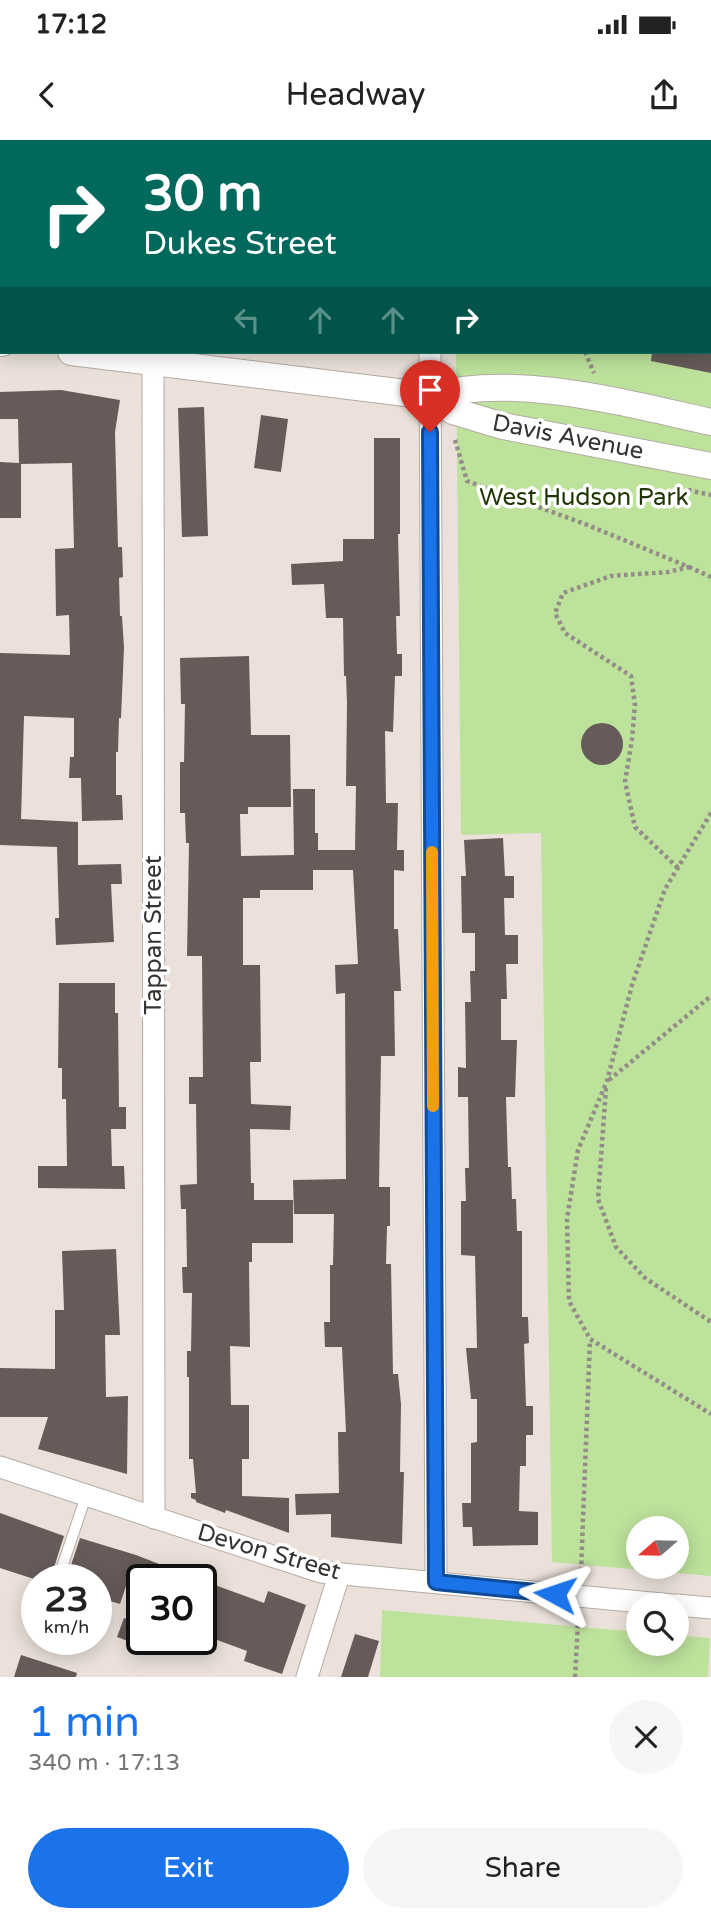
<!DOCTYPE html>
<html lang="en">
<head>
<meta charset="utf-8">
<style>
  body { margin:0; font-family:"Varela Round",sans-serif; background:#f6f6f6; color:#222; height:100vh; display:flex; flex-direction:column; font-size:26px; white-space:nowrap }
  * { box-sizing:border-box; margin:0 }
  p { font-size:23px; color:#767676 }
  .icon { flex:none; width:38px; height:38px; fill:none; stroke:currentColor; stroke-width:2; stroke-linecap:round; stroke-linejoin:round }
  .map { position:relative; height:1537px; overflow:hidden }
  .details { display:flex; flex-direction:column; background:#fff; flex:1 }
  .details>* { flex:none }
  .hud { position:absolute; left:0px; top:0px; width:712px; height:214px; box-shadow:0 4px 18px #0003; background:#00695c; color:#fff; overflow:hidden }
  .needle { width:46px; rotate:250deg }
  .controls { position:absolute; left:626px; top:1376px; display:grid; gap:14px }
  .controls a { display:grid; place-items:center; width:63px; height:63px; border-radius:50%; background:#fff; box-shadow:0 4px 18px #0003; font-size:35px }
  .speed { position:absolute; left:21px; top:1424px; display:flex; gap:14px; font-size:35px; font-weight:700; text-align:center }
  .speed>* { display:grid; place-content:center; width:91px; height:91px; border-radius:50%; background:#fff; box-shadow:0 4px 18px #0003; line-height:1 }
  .speed small { font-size:18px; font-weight:400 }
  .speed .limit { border:4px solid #111; border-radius:10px; background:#fff; color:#111 }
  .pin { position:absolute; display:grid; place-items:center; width:60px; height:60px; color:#fff; margin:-72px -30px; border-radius:50% 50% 50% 0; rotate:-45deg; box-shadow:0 0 7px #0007 }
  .pin .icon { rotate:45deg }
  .me { position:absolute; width:77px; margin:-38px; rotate:275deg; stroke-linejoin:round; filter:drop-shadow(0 0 5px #0008) }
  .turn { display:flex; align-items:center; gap:24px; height:147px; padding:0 28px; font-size:32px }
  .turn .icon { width:91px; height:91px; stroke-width:2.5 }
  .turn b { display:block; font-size:49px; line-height:60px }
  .lanes { display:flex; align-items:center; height:66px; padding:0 28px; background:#0003; justify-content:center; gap:35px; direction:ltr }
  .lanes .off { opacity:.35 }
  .round { display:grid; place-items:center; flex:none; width:74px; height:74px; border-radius:37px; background:#f6f6f6 }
  .head { display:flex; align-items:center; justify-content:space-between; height:119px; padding:0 28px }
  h1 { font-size:42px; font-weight:600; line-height:52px; color:#1a73e8 }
  .button { display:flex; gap:14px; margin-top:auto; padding:14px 28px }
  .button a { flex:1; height:80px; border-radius:42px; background:#1a73e8; color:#fff; font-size:28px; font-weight:600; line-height:80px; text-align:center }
  .button a+a { background:#f6f6f6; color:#222 }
  .status { display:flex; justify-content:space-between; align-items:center; height:49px; padding:0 35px; background:#fff; direction:ltr }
  .status svg { height:19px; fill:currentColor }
  header { display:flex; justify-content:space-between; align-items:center; height:91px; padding:0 28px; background:#fff; font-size:32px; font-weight:600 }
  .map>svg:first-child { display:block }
  .green { fill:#bde29c; fill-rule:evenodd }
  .building { fill:#665b58 }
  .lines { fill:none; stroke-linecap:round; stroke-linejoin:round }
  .service-casing { stroke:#b4aba3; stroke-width:12 }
  .minor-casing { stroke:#b4aba3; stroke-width:23 }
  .tertiary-casing { stroke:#b4aba3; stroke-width:28 }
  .path { stroke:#938c87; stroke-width:4.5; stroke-dasharray:3.5 3.5; stroke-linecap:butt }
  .service { stroke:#fff; stroke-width:10 }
  .minor { stroke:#fff; stroke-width:21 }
  .tertiary { stroke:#fff; stroke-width:26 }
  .route-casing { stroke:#114b97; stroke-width:18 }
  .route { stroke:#1a73e8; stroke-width:12 }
  .slow { stroke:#f59e0b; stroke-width:12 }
  .labels { text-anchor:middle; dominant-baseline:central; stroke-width:7; stroke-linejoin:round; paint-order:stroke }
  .street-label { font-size:24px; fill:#373330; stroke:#fff }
  .park-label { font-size:24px; fill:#203703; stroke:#fff }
</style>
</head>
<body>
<div class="status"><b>17:12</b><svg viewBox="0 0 49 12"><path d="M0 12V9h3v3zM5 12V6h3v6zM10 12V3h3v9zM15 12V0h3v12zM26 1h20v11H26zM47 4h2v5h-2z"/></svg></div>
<header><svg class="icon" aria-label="back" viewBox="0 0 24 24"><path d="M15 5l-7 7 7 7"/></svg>Headway<svg class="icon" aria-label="share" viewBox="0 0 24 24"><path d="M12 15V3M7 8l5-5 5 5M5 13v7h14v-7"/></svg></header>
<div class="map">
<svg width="711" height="1537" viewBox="0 0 711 1537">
  <rect width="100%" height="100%" fill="#ebe1da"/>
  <g class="green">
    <path d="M530,0H711V1436L552,1422L541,693L461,695L456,212H710V2ZM639,1388H677V1426H639Z"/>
    <path d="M382,1470L639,1492V1503H677V1495L710,1498L708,1537H380Z"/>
  </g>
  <g class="building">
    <path d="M652,212H711V233L651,221Z"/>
    <path d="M61,250L120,260L115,292L118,407H122L123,437L119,438L120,476H122L124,508L121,578H119L118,612H116V655H122L123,680L82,681L81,638H69L70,617H74V578L24,576L21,679L78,682V725L121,724L122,744H111L114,802L56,805L55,778H59L57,707L0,705V513L70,515L69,475L56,476L55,409L74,408L72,323L21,324V378H0V322L19,323L18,279H0V252Z"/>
    <path d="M204,267L208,396L182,397L178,268Z"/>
    <path d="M261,275L288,279L281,332L254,328Z"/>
    <path d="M374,298H400V394H398L400,476H396L397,514H402V536H395L393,592L385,591L386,663H398L397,710H404V731L394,730V789H398L401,851H394L395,916H381L379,1047H390V1086H387L386,1124H391L393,1234H398L401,1264L400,1332H404L402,1404L331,1397V1374L296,1375L295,1354L339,1353L338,1292H346L342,1207H325L324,1182H330V1125H333L334,1074H294L293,1040L346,1039L345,853L336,854L335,825L358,824L353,730H313V750H260V758H243V825H260L261,922H250L251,964L291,966L290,990L250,989L251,1043H254V1060H293V1103H252V1122H249L250,1207L230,1206L231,1265H249V1319H242V1356L289,1358V1393L226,1370L225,1373L196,1362V1360L191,1358V1353H196L193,1319H189V1237H187V1211H191L192,1153H183L182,1127H187L186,1069H181L180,1045L197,1044L196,964H189V937H203L202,816H187L189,703H186L185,673H180V622H184L185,564H181L180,518L249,516L251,595H290L291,667H248V674H240L241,716L294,715L293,649H315V693H318V710H355L356,646H346L347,563L346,536H344L343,478H326L324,444L292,445L291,424L343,421V399H374Z"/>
    <circle cx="602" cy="604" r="21"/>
    <path d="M503,698L505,736H514V758H504L505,795H518V824H506L507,859H501V900H517L515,957H506L508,1027H511L512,1059H516L517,1091H522V1177H528L529,1203L524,1204L526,1266H533V1295H526V1326H520L519,1371L538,1372V1405L473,1406L472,1387H463L462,1363H471V1303L477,1302V1259H471L466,1208H477L475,1116L461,1115V1061H466L465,1028H469L468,957H458V927L466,928L465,862H471L470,831H475V793H462L461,736H466L464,700Z"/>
    <path d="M59,843H115V873H118L119,967H126V989H111L112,1026H124L125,1049L38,1048V1026H67L66,959H62V928H58Z"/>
    <path d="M116,1109L120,1195H105L106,1257L128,1256L127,1334L38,1309L48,1277H0V1228L55,1229V1170H64L62,1111Z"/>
    <path d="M0,1373L64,1396L50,1440H37L0,1428Z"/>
    <path d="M80,1398L136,1415L195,1438L194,1440H128L120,1464L96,1457V1440H66Z"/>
    <path d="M201,1440L264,1463L268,1451L306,1465L282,1534L244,1521L247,1511L201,1494Z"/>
    <path d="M124,1478L142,1485V1506L117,1497Z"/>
    <path d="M355,1494L379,1501L368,1537H341Z"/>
    <path d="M21,1515L77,1533L76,1537H14Z"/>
  </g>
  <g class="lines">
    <defs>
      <path id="service" d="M58,1439L86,1356"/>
      <g id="minor">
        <path d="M152,0V2"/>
        <path d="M429,0V2"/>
        <path d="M153,212L154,1378"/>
        <path d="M430,212L436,1442"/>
        <path d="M0,1327L321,1432L673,1465"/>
        <path d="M677,1465L711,1468"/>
        <path d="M307,1537L339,1435"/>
      </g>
      <g id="tertiary">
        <path d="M0,203H2"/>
        <path d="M71,212L430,256C518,233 624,263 711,282"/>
        <path d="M430,256L453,271L503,286L711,326"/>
      </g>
    </defs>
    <use href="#service" class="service-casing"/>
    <use href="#minor" class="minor-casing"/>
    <use href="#tertiary" class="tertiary-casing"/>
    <g class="path">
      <path d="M546,2V0"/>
      <path d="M585,212L594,233"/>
      <path d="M455,300L467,341L585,384L689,427L668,432L611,436L563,453L555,473L565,493L631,536L635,565L632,599L625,642L635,687L678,728"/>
      <path d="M688,350L711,355"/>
      <path d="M689,427L711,437"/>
      <path d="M711,673L665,749L632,845L607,941L578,1010L567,1079L569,1161L590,1199L711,1274"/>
      <path d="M609,940L711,856"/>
      <path d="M606,948L598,1059L616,1107L645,1138L711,1182"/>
      <path d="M581,1431L590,1200"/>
      <path d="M575,1537L578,1483"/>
    </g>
    <use href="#service" class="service"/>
    <use href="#minor" class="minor"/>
    <use href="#tertiary" class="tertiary"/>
  </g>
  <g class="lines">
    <defs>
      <path id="route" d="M430,292L436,1442L555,1454"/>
    </defs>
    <use href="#route" class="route-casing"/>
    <use href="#route" class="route"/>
    <path class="slow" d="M432,712L433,966"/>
  </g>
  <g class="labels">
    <g class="street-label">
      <text transform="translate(568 297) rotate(11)">Davis Avenue</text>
      <text transform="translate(153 795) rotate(-90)">Tappan Street</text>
      <text transform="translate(269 1412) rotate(16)">Devon Street</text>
    </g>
    <g class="park-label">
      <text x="584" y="357">West Hudson Park</text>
    </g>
  </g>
</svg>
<div class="controls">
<a><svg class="needle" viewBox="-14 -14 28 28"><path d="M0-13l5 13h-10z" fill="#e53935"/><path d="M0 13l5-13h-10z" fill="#767676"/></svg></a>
<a><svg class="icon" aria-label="search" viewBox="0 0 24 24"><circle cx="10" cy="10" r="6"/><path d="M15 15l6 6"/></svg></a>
</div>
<div class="speed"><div>23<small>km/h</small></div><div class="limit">30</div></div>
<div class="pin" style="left:430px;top:292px;background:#d93025"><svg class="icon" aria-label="arrive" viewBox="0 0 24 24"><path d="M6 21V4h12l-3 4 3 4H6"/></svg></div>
<svg class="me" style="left:555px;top:1454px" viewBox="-20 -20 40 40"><path d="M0-17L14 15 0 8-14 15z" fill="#1a73e8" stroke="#fff" stroke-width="4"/></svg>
<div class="hud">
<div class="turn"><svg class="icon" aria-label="right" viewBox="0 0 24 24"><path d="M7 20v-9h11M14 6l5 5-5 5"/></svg><div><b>30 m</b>Dukes Street</div></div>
<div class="lanes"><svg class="icon off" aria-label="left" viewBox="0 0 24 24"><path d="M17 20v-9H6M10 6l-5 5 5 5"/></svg><svg class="icon off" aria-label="ahead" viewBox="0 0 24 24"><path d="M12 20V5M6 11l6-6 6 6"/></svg><svg class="icon off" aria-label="ahead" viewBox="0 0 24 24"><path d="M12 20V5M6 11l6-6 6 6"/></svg><svg class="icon" aria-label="right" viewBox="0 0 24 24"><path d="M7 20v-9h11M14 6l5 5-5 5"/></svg></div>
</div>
</div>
<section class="details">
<div class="head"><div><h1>1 min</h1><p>340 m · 17:13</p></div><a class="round"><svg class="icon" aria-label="close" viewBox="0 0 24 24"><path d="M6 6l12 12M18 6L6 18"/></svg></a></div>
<div class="button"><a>Exit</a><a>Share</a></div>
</section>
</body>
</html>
